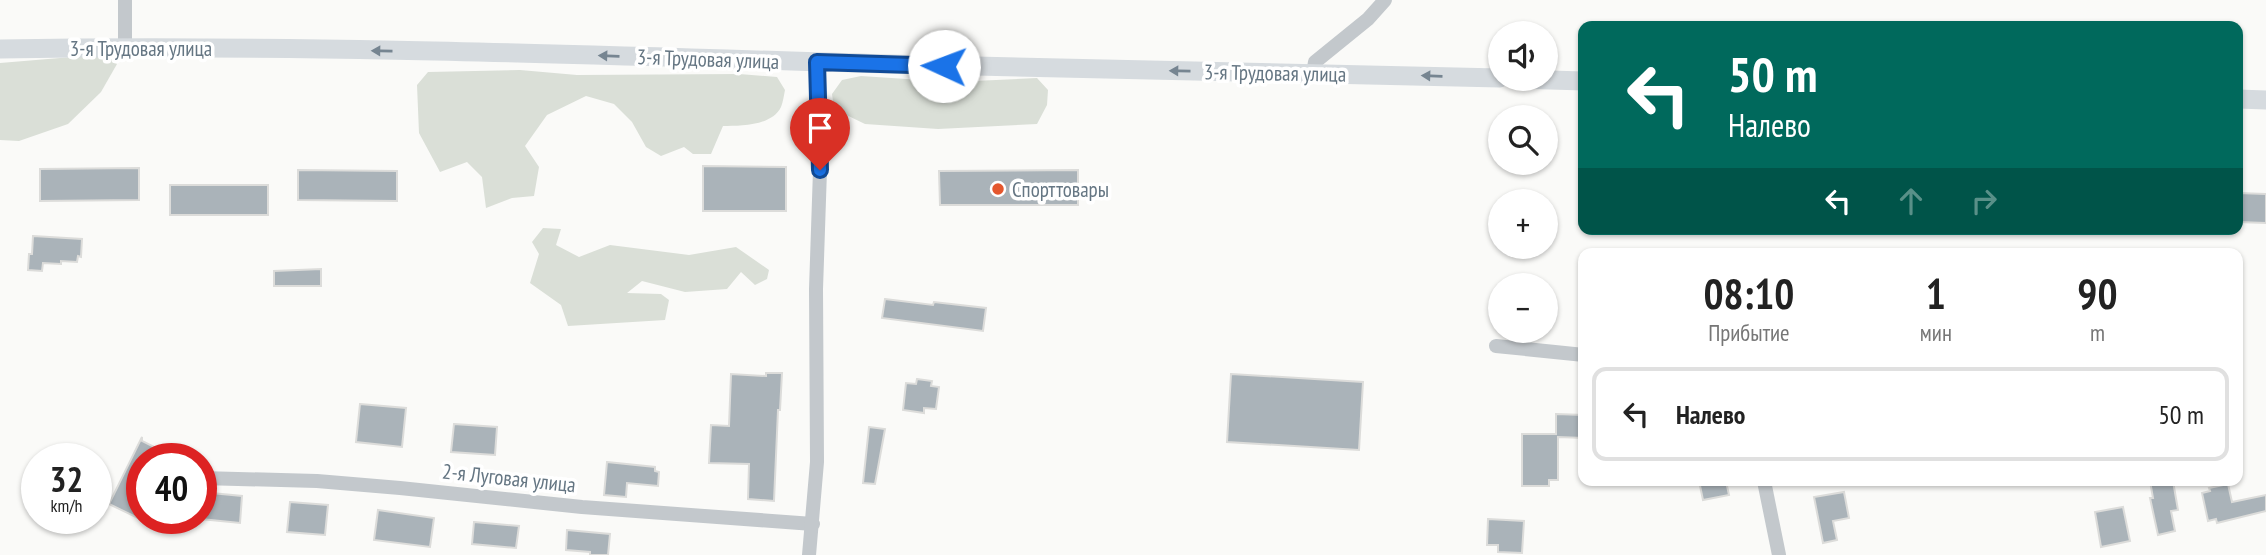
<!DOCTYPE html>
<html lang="ru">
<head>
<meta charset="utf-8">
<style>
  body { margin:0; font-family:"PT Sans Narrow",sans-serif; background:#f6f6f6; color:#222; height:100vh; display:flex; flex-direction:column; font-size:26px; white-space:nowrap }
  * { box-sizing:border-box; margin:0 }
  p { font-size:23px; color:#767676 }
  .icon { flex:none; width:38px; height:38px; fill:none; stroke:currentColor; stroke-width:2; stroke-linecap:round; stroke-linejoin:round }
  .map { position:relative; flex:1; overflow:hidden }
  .drawer { position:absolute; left:1578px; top:248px; width:665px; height:238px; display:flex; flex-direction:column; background:#fff; border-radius:14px; box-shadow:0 2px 5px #0004 }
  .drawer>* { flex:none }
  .banner { position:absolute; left:1578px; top:21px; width:665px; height:214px; border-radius:14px; box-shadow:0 2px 5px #0004; background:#00695c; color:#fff; overflow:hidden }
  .controls { position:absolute; left:1488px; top:21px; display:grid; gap:14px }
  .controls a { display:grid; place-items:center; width:70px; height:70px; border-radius:50%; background:#fff; box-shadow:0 2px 5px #0004; font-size:35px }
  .speed { position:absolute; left:21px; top:443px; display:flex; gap:14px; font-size:35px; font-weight:700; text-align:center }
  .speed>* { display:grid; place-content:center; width:91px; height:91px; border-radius:50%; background:#fff; box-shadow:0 2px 5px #0004; line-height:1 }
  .speed small { font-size:18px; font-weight:400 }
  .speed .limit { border:10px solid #d22; background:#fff; color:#111 }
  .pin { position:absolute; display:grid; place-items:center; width:60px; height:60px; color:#fff; margin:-72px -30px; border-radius:50% 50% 50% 0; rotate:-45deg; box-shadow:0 0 7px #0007 }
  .pin .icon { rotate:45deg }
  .me { position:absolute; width:77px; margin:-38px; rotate:272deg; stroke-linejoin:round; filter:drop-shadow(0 0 5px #0008) }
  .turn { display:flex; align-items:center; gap:24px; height:147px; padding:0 35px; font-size:32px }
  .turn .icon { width:91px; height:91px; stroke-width:2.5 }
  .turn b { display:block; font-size:49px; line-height:60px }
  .lanes { display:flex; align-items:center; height:66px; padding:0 35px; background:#0003; justify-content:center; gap:35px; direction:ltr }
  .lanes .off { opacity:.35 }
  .eta { display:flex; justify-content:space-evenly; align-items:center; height:119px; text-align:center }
  .eta b { font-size:42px; font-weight:600; line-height:49px }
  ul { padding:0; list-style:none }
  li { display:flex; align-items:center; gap:21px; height:94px; margin:0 14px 10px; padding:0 21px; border:4px solid #e0e0e0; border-radius:14px }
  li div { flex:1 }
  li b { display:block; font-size:26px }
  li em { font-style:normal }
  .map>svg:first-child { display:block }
  .green { fill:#dadfd7 }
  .building { fill:#aab3b9; stroke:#dcdcda; stroke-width:2 }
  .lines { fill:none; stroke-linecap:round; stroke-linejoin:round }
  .street { stroke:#c3c8cc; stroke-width:14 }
  .secondary { stroke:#d6dbdf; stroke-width:19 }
  .oneway { fill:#768591 }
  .route-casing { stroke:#114b97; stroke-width:18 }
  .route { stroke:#1a73e8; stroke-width:12 }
  .poi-dot { fill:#e4572e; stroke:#fff; stroke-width:2.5 }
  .labels { text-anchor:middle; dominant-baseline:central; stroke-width:7; stroke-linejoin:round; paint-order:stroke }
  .street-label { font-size:21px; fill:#657683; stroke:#fff }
  .poi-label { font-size:21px; fill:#657683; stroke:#fff; text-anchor:start }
</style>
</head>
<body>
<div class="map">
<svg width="2266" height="555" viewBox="0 0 2266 555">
  <rect width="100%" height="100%" fill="#fafaf8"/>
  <g class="green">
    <path d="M108,54L117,64L101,92L68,124L19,141L0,140V63Z"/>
    <path d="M520,70L577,75L739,74L777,77L785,90C784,95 783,102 781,107C772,126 740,126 723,126L711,154H693L684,147L661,156L646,147L632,122L614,104L586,96L547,115L525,146L539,167L534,196L512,198L486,208L482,177L467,162L440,172L419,133L417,85L428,72Z"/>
    <path d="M861,76L952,82L1037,78L1048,90L1047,105L1037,124L938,129L865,124L834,109L832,94L842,80Z"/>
    <path d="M543,228L561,229L556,245L579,257L610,245L689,255L736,247L769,270L767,279L755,285L741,272L727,289L685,292L642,281L627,293L661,294L669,300L665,320L568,326L561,305L530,283L539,254L532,242Z"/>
  </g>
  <g class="building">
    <path d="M703,166L786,167V211H703Z"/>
    <path d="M139,168V200L40,201V169Z"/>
    <path d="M298,170L397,171V201L298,200Z"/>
    <path d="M1078,170V205H940L939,171Z"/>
    <rect x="170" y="185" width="98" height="30"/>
    <path d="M2238,193L2266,194V223L2238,222Z"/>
    <path d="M33,236L82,239L81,257L78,256L77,262L61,261V264L43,263L42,271L28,270L29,254H32Z"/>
    <path d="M321,269V286H274V271Z"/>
    <path d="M885,299L933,305L934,302L986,308L983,331L882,318Z"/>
    <path d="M766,373H782L780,410H778L774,501L748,499L749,464L709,463L711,425L729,426L731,374L766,376Z"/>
    <path d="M1231,374L1363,382L1359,450L1227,442Z"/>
    <path d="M917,379L932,381L931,386L939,387L936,409L924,408V413L903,410L906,383L916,384Z"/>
    <path d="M360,404L406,408L402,447L356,442Z"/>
    <path d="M1556,414L1584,415V438L1558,437V480H1549V486H1522V434H1556Z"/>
    <path d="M454,424L497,427L495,455L451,452Z"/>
    <path d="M869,427L885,429L875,484L863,483Z"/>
    <path d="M142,437V441L176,458H142L140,519L109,504Z"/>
    <path d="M607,462L655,467V471L659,472L658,486L627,483L626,497L604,495Z"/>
    <path d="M1699,481H1726L1729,495L1703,500Z"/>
    <path d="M2150,481H2173L2178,510L2171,511L2175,531L2158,535L2150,498H2153Z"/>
    <path d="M2228,484L2232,502L2266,495V511L2217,523L2216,519L2208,521L2202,493L2210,491L2209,488Z"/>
    <path d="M201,492L242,496L240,523L201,519Z"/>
    <path d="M1844,492L1849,518L1833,521L1837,540L1823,543L1814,497Z"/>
    <path d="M290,502L328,505L325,535L287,532Z"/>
    <path d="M2123,507L2130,541L2101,547L2095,512Z"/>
    <path d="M378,510L434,518L430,547L374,540Z"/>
    <path d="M1488,519L1524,521L1522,553L1498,552V545H1487Z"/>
    <path d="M474,522L519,526L516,548L472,544Z"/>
    <path d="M567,530L610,534L608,555H590V552L566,550Z"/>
  </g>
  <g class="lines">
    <g class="street">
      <path d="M125,47V0"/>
      <path d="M1313,73L1315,62L1368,19L1385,0"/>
      <path d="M1496,346L1584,355"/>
      <path d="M201,478L317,481L400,488L582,507L813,524"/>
      <path d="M1764,481L1779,555"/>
      <path d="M809,555L817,462L816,289L820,170L817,62"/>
    </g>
    <g class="secondary">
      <path d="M0,49C296,44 593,55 889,64C1093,70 1296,72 1500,78"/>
      <path d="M1516,79L1584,81"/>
      <path d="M2238,99L2266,100"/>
    </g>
  </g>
  <defs><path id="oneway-solid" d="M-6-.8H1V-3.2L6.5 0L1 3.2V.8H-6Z" transform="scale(1.75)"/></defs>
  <g class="oneway">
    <use href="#oneway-solid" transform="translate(382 51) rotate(-179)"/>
    <use href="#oneway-solid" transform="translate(609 56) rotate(-178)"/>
    <use href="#oneway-solid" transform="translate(1180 71) rotate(-179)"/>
    <use href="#oneway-solid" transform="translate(1432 76) rotate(-178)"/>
  </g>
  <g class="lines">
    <defs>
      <path id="route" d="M820,170L817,62L944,66"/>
    </defs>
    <use href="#route" class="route-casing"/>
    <use href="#route" class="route"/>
  </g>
  <circle class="poi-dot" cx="998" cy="189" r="7"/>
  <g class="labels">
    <g class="street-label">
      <text x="141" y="48">3-я Трудовая улица</text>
      <text transform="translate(708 59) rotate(2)">3-я Трудовая улица</text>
      <text transform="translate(1275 73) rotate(1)">3-я Трудовая улица</text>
      <text transform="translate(509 478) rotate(6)">2-я Луговая улица</text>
    </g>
    <g class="poi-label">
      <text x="1012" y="189">Спорттовары</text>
    </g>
  </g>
</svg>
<div class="controls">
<a><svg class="icon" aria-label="sound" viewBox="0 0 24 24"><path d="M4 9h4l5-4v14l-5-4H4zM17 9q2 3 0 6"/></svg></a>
<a><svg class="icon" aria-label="search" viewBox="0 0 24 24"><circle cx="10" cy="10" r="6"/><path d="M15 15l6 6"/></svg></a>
<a>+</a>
<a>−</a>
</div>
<div class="speed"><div>32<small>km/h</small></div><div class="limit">40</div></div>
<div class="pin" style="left:820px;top:170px;background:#d93025"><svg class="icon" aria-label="arrive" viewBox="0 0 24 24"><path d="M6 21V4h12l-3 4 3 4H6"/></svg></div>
<svg class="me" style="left:944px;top:66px" viewBox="-20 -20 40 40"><circle r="19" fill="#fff"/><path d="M0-13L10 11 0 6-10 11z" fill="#1a73e8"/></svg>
<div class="banner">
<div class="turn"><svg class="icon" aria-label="left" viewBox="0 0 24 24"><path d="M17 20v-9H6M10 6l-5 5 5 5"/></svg><div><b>50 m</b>Налево</div></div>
<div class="lanes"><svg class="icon" aria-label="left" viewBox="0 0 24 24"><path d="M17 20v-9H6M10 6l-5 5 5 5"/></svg><svg class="icon off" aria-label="ahead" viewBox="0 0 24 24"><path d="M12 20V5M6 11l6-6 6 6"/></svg><svg class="icon off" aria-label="right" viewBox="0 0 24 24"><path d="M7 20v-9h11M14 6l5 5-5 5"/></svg></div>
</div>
<section class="drawer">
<div class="eta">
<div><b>08:10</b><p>Прибытие</p></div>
<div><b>1</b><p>мин</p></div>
<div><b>90</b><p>m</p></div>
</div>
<ul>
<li><svg class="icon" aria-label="left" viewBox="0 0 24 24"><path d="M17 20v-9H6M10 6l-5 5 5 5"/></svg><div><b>Налево</b></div><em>50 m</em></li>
</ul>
</section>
</div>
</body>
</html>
